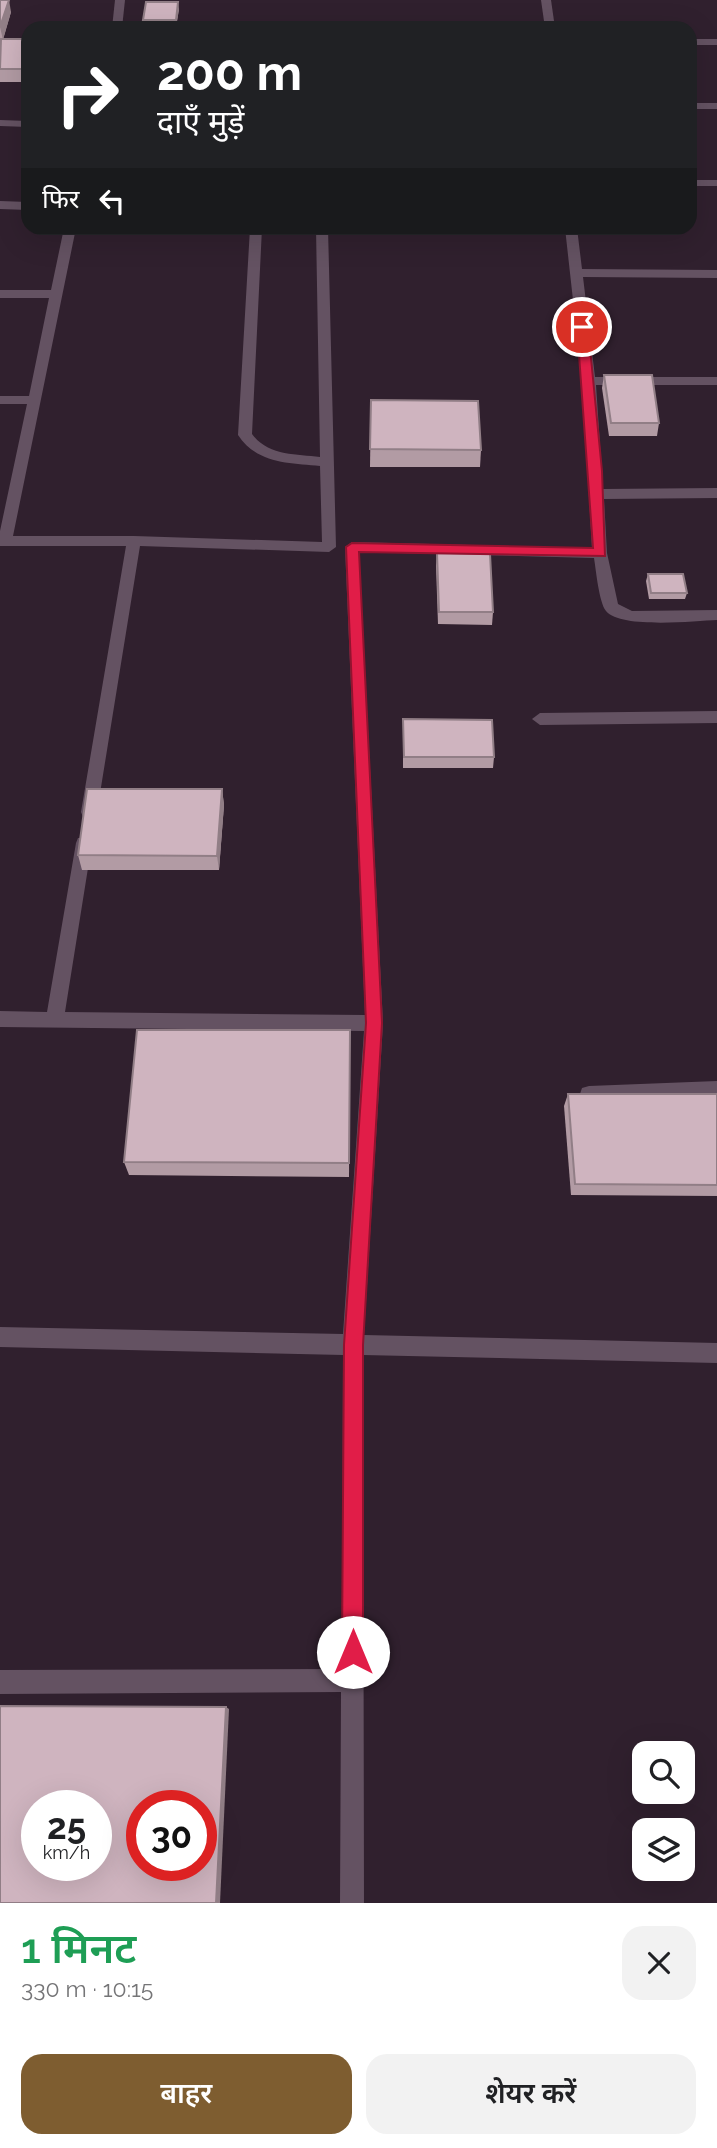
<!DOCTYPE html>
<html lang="hi">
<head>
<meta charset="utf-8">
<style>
  body { margin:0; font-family:Raleway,"Noto Sans Devanagari",sans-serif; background:#f2f2f2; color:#202124; height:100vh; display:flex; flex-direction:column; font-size:26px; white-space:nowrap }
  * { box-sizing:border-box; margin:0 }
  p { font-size:23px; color:#757577 }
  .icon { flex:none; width:38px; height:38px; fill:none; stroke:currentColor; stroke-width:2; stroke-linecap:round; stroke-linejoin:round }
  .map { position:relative; height:1903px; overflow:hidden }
  .drawer { display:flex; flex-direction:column; background:#fff; flex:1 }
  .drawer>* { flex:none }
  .top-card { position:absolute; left:21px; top:21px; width:676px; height:214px; border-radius:21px; box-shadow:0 7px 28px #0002; background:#202124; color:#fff; overflow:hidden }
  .controls { position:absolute; left:632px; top:1741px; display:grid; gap:14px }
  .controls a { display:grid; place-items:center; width:63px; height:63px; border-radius:14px; background:#fff; box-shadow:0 7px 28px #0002; font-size:35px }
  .speed { position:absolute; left:21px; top:1790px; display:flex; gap:14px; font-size:35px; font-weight:700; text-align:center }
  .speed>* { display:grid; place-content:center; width:91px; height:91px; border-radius:50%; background:#fff; box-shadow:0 7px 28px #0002; line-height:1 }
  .speed small { font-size:18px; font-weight:400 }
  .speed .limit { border:10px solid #d22; background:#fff; color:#111 }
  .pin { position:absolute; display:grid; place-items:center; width:60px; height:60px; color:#fff; margin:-30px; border:4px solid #fff; border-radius:50%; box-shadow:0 2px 7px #0007 }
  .me { position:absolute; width:77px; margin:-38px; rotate:0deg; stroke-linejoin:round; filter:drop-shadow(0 0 5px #0008) }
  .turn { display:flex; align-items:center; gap:24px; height:147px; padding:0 21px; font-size:32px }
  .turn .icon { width:91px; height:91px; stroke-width:2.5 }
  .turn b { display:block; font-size:49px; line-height:60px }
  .then { display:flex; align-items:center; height:66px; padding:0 21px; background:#0003; gap:14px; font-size:26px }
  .round { display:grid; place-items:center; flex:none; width:74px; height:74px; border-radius:21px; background:#f2f2f2 }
  .head { display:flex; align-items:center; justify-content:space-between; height:119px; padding:0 21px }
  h1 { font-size:42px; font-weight:600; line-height:52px; color:#1e9e55 }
  .button { display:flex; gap:14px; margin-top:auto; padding:14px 21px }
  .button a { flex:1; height:80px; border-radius:21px; background:#7e5d30; color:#fff; font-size:28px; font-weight:600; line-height:80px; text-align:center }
  .button a+a { background:#f2f2f2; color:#202124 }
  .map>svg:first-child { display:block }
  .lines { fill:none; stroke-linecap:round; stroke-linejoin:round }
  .lane { fill:#645262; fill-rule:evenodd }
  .street { fill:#645262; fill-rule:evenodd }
  .wall { fill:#b29ba4 }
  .shaded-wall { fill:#917e86 }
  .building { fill:#cfb4bf; stroke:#917e86; stroke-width:2; fill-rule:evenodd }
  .route { fill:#e11d48; stroke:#92132f; stroke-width:2 }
</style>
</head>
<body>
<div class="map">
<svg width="717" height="1903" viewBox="0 0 717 1903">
  <rect width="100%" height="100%" fill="#30202e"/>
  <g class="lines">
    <path class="lane" d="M717,711V723L540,725L532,719L540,713Z"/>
    <g class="street">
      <path d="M115,0H125L122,28H112Z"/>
      <path d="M541,0H551L555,28H545Z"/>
      <rect x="690" y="39" width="27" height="6"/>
      <rect x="690" y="103" width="27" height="6"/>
      <path d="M0,120L28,121V127L0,126Z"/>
      <rect x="690" y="180" width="27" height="6"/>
      <path d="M0,201L28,202V210L0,209Z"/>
      <path d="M64,228H76L13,536H134L322,542L320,466C289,463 257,464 238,435L250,228H262L252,434C268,456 296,454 320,457L316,228H328L336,547L329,552L140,546L97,812L95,817H83L81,812L126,546H0V531L27,404H0V396H29L49,298H0V290H51Z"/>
      <path d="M565,228H577L582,269L717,270V278L583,277L595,377H717V385H596L603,489L717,488V498L604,499L607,553L618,604L632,611L717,610V620C694,621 621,629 606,611C599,602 596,570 594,558L359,552L383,1023L364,1335L717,1343V1363L363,1355L364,1903H340L341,1692L0,1694V1670L342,1669L343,1355L0,1347V1327L343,1334L364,1031L0,1027V1011L47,1012L76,843L78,838H90L92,843L65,1012L365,1015L345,547L352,542L592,548L582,381Z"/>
      <path d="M717,1081V1097L589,1102L582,1100L580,1094L582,1088L589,1086Z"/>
    </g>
  </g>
  <g class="wall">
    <path d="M0,0L11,12L3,39H28V82H0Z"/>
    <path d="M179,9L176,27H144L143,20Z"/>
    <path d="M604,375L659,423L657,436H609L602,388Z"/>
    <path d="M371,400L481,450L480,467H370Z"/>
    <path d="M437,553L493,612L492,625L438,624L436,566Z"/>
    <path d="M648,574L687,593L685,599H649L646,581Z"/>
    <path d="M403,719L494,757L493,768H403Z"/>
    <path d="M222,789L224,805L219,870H82L78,855Z"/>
    <path d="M350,1030L349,1177L129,1175L124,1162Z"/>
    <path d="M568,1094H717V1196L571,1195L564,1106Z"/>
  </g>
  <g class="shaded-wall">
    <path d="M9,0L11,12L3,40L0,27Z"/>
    <path d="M178,2L179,9L176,27V20Z"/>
    <path d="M222,789L224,805L219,870L217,856Z"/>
    <path d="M226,1707L229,1709L220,1903H216Z"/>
  </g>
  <g class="building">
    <path d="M0,0H9L0,27Z"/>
    <path d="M146,2H178L176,20H143Z"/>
    <path d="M471,25V28H400V26Z"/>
    <path d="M1,39H28V64L26,69H0Z"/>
    <path d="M604,375H652L659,423H611Z"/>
    <path d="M371,400L478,401L481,450L370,449Z"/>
    <path d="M437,553L490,554L493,612H439Z"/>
    <path d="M648,574H683L687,593H651Z"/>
    <path d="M403,719L492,720L494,757H404Z"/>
    <path d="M87,789H222L217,856L78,855Z"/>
    <path d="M137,1030H350L349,1163L124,1162Z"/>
    <path d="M568,1094H717V1185L575,1184Z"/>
    <path d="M0,1706L226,1707L216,1903H0ZM37,1806H96V1866H37ZM142,1806H201V1866H142Z"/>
  </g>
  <path class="route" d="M582,323L588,327L602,471L605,556L359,552L382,1023L363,1345V1652L360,1659L353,1662L345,1659L342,1652L344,1345L366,1023L346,547L352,543L593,548L577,327Z"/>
</svg>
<div class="controls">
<a><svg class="icon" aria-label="search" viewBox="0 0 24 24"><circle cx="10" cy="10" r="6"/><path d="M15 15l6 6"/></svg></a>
<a><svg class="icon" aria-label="layers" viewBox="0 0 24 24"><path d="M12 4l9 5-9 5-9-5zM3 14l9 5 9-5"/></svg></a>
</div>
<div class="speed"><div>25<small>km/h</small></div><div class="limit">30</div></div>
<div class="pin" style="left:582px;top:327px;background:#d93025"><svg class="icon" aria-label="arrive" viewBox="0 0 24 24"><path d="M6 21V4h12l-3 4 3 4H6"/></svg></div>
<svg class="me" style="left:353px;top:1652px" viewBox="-20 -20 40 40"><circle r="19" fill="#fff"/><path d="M0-13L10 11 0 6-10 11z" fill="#e11d48"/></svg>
<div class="top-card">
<div class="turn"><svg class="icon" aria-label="right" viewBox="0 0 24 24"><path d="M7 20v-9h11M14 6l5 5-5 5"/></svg><div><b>200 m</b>दाएँ मुड़ें</div></div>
<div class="then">फिर<svg class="icon" aria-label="left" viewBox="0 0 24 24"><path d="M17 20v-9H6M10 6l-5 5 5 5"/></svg></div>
</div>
</div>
<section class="drawer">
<div class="head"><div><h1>1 मिनट</h1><p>330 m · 10:15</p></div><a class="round"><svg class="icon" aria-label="close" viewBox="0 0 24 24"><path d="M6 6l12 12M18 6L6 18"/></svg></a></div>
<div class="button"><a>बाहर</a><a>शेयर करें</a></div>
</section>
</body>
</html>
